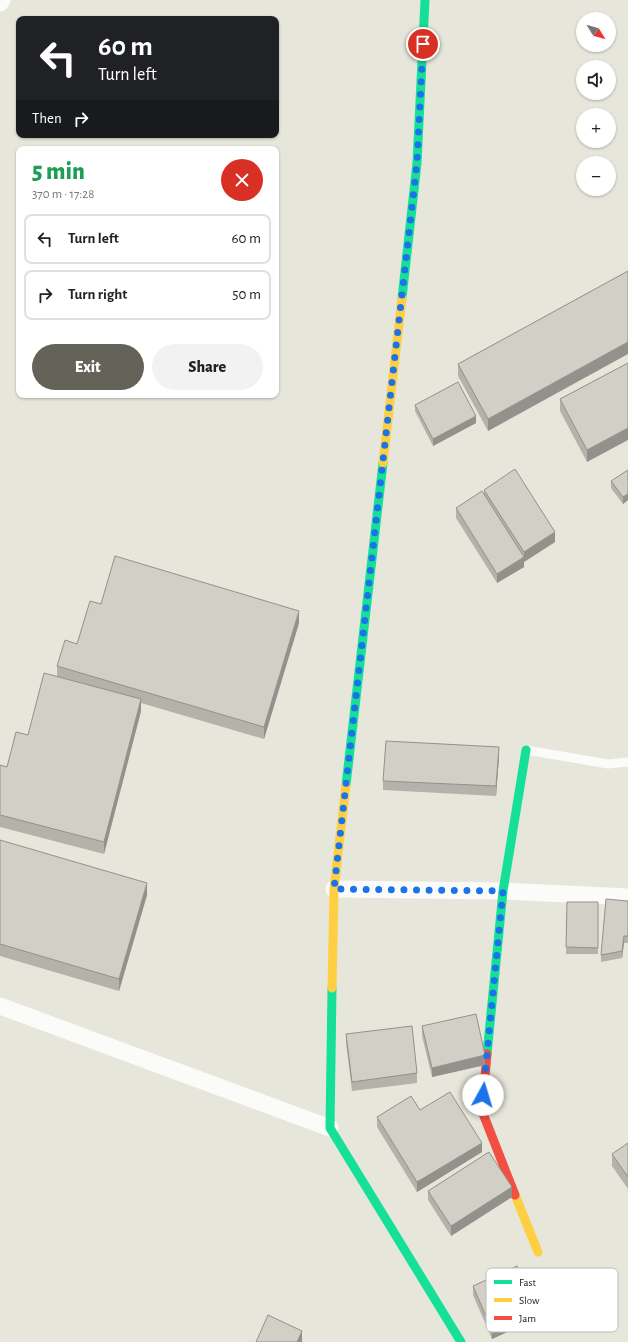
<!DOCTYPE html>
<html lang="en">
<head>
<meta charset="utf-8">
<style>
  body { margin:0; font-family:"Alegreya Sans",sans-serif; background:#f2f2f2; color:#222; height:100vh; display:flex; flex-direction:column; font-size:15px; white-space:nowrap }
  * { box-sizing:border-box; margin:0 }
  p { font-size:13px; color:#767676 }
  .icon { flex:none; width:22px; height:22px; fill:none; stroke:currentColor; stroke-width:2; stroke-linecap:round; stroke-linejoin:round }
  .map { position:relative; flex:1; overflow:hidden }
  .side { position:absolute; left:16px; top:146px; width:263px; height:252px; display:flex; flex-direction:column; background:#fff; border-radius:8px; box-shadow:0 1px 3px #0004 }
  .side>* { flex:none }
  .hud { position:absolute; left:16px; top:16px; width:263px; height:122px; border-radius:8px; box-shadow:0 1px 3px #0004; background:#202124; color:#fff; overflow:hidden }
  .needle { width:26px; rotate:127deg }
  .tools { position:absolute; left:576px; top:12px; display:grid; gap:8px }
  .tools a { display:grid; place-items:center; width:40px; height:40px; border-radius:50%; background:#fff; box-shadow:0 1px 3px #0004; font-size:20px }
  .pin { position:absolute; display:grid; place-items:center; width:34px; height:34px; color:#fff; margin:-17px; border:2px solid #fff; border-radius:50%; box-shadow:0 1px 4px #0007 }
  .me { position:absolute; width:44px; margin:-22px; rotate:6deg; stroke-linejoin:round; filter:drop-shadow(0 0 3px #0008) }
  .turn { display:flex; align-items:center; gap:14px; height:84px; padding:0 16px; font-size:18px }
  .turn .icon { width:52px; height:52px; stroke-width:2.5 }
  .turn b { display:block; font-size:28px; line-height:34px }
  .then { display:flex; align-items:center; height:38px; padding:0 16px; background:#0003; gap:8px; font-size:15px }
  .round { display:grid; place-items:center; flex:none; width:42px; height:42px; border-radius:21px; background:#f2f2f2 }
  .head { display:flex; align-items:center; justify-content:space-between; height:68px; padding:0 16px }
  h1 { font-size:24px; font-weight:800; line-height:30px; color:#1e9e55 }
  .action { display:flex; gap:8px; margin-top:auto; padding:8px 16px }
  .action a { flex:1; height:46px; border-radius:24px; background:#64635a; color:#fff; font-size:16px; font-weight:800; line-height:46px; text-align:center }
  .action a+a { background:#f2f2f2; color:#222 }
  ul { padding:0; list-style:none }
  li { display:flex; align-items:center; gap:12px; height:50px; margin:0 8px 6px; padding:0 8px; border:2px solid #e0e0e0; border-radius:8px }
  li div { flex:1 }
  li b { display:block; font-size:15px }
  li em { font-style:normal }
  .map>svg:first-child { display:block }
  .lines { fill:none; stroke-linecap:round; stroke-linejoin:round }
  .lane { stroke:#fbfbfa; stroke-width:9 }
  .street { stroke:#fbfbfa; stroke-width:17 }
  .fast { stroke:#16e098; stroke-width:9 }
  .slow { stroke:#ffcf43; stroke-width:9 }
  .jam { stroke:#f24e42; stroke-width:9 }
  .wall { fill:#b4b2aa }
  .shaded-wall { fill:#92918b }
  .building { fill:#d1cfc6; stroke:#92918b }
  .route { stroke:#1a73e8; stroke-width:7; stroke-dasharray:0 12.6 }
  .key { fill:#fff; stroke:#bbbbb8; stroke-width:1 }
  .key-label { font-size:11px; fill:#1d1c14 }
</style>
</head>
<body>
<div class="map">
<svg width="628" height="1342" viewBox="0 0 628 1342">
  <rect width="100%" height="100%" fill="#e7e6db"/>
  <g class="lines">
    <path class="lane" d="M526,750L608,764L628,762"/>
    <g class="street">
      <path d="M0,3L2,0"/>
      <path d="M334,889L503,891L628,897"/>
      <path d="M0,1006L330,1128"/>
    </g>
    <g class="fast">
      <path d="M402,298L417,163L425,0"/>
      <path d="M346,785L383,463"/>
      <path d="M332,988L330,1128L461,1342"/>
      <path d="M487,1054L503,891L526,750"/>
    </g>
    <g class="slow">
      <path d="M383,463L402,298"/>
      <path d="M332,988L334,889L346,785"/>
      <path d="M515,1195L538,1252"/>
    </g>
    <path class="jam" d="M487,1054L482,1111L515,1195"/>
  </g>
  <g class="wall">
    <path d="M628,271L488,431L458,376V364Z"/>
    <path d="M628,363L587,462L560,411V399Z"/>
    <path d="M415,405L476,423L433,446L415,411Z"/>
    <path d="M628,470V500L623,504L611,488V481Z"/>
    <path d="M484,490L555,542L524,562V567L497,583L456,518V508L484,493Z"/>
    <path d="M101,604L299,623L264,739L141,703V711L104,854L0,827V765L7,767L28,735L57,677V666L77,644Z"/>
    <path d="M499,757L496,796L383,790V781Z"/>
    <path d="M0,840L147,895L119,991L0,956Z"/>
    <path d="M628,901V943H624L622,958L601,962V955Z"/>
    <path d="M567,902H598V954H566Z"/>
    <path d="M422,1026L485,1065L432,1077L422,1036Z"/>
    <path d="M346,1034L417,1073V1083L352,1091L346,1043Z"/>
    <path d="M420,1110L482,1152L417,1192L377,1127V1117Z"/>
    <path d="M628,1143V1189L612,1166V1154Z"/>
    <path d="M428,1191L512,1197L451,1236L428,1200Z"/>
    <path d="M473,1286L536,1319L492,1339L473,1295Z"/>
  </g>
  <g class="shaded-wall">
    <path d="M628,342V354L488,431V419Z"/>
    <path d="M476,416V423L433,446V439Z"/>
    <path d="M628,428V440L587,462V450Z"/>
    <path d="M628,494V500L623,504V497Z"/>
    <path d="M555,532V542L524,562V567L497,583V574L524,557V552Z"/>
    <path d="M299,611V623L264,739V727Z"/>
    <path d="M141,699V711L104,854V842Z"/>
    <path d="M499,747V757L496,796V786Z"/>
    <path d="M147,883V895L119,991V979Z"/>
    <path d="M624,936V943L622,958V951Z"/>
    <path d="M485,1055V1065L432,1077V1068Z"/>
    <path d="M482,1143V1152L417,1192V1182Z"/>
    <path d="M512,1187V1197L451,1236V1226Z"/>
    <path d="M536,1310V1319L492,1339V1330Z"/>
    <path d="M302,1331V1342H297Z"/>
  </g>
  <g class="building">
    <path d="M628,271V342L488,419L458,364Z"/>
    <path d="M628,363V428L587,450L560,399Z"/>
    <path d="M458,382L476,416L433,439L415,405Z"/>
    <path d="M515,469L555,532L524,552L484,490Z"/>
    <path d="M628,470V494L623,497L611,481Z"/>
    <path d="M482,491L524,557L497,574L456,508Z"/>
    <path d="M115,556L299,611L264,727L57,666L65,640L77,644L90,601L101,604Z"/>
    <path d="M44,673L141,699L104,842L0,815V765L7,767L16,732L28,735Z"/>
    <path d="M386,741L499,747L496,786L383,781Z"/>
    <path d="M0,840L147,883L119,979L0,944Z"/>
    <path d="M606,899L628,901V936H624L622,951L601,955Z"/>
    <path d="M567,902H598V948L566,947Z"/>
    <path d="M476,1014L485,1055L432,1068L422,1026Z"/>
    <path d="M412,1026L417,1073L352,1082L346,1034Z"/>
    <path d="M450,1092L482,1143L417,1182L377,1117L411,1096L420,1110Z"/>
    <path d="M628,1143V1177L612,1154Z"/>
    <path d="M489,1152L512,1187L451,1226L428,1191Z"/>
    <path d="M517,1266L536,1310L492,1330L473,1286Z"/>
    <path d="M268,1315L302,1331L297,1342H256Z"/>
  </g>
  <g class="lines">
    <path class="route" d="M423,44L417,163L334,889L503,891L483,1095"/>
  </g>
  <rect x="486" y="1268" width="132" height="64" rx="6" class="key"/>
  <rect x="494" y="1280" width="18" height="4" fill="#16e098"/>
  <rect x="494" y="1298" width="18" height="4" fill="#ffcf43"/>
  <rect x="494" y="1316" width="18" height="4" fill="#f24e42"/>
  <g class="key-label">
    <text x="519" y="1286">Fast</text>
    <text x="519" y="1304">Slow</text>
    <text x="519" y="1322">Jam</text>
  </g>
</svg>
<div class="tools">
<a><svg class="needle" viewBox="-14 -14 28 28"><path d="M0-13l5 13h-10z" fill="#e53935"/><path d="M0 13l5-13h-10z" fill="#767676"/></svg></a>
<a><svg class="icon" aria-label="sound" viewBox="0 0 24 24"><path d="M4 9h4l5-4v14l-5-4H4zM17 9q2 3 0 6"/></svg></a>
<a>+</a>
<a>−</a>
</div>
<div class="pin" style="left:423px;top:44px;background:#d93025"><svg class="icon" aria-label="arrive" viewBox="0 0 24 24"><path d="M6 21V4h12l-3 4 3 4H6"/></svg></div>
<svg class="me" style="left:483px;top:1095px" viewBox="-20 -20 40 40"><circle r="19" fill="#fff"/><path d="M0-13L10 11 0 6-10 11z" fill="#1a73e8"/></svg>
<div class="hud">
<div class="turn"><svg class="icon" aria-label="left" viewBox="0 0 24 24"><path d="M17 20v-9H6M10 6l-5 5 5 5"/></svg><div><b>60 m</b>Turn left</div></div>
<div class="then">Then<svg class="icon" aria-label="right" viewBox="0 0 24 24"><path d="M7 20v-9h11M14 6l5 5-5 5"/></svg></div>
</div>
<section class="side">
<div class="head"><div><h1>5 min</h1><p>370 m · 17:28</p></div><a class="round" style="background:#d93025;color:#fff"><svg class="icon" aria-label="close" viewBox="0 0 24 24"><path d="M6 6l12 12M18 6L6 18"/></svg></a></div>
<ul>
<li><svg class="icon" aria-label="left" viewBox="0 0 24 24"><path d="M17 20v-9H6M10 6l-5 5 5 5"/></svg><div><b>Turn left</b></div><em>60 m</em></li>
<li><svg class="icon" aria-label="right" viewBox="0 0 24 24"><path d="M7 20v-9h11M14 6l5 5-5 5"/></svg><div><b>Turn right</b></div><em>50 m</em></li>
</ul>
<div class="action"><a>Exit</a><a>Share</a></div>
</section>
</div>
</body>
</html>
